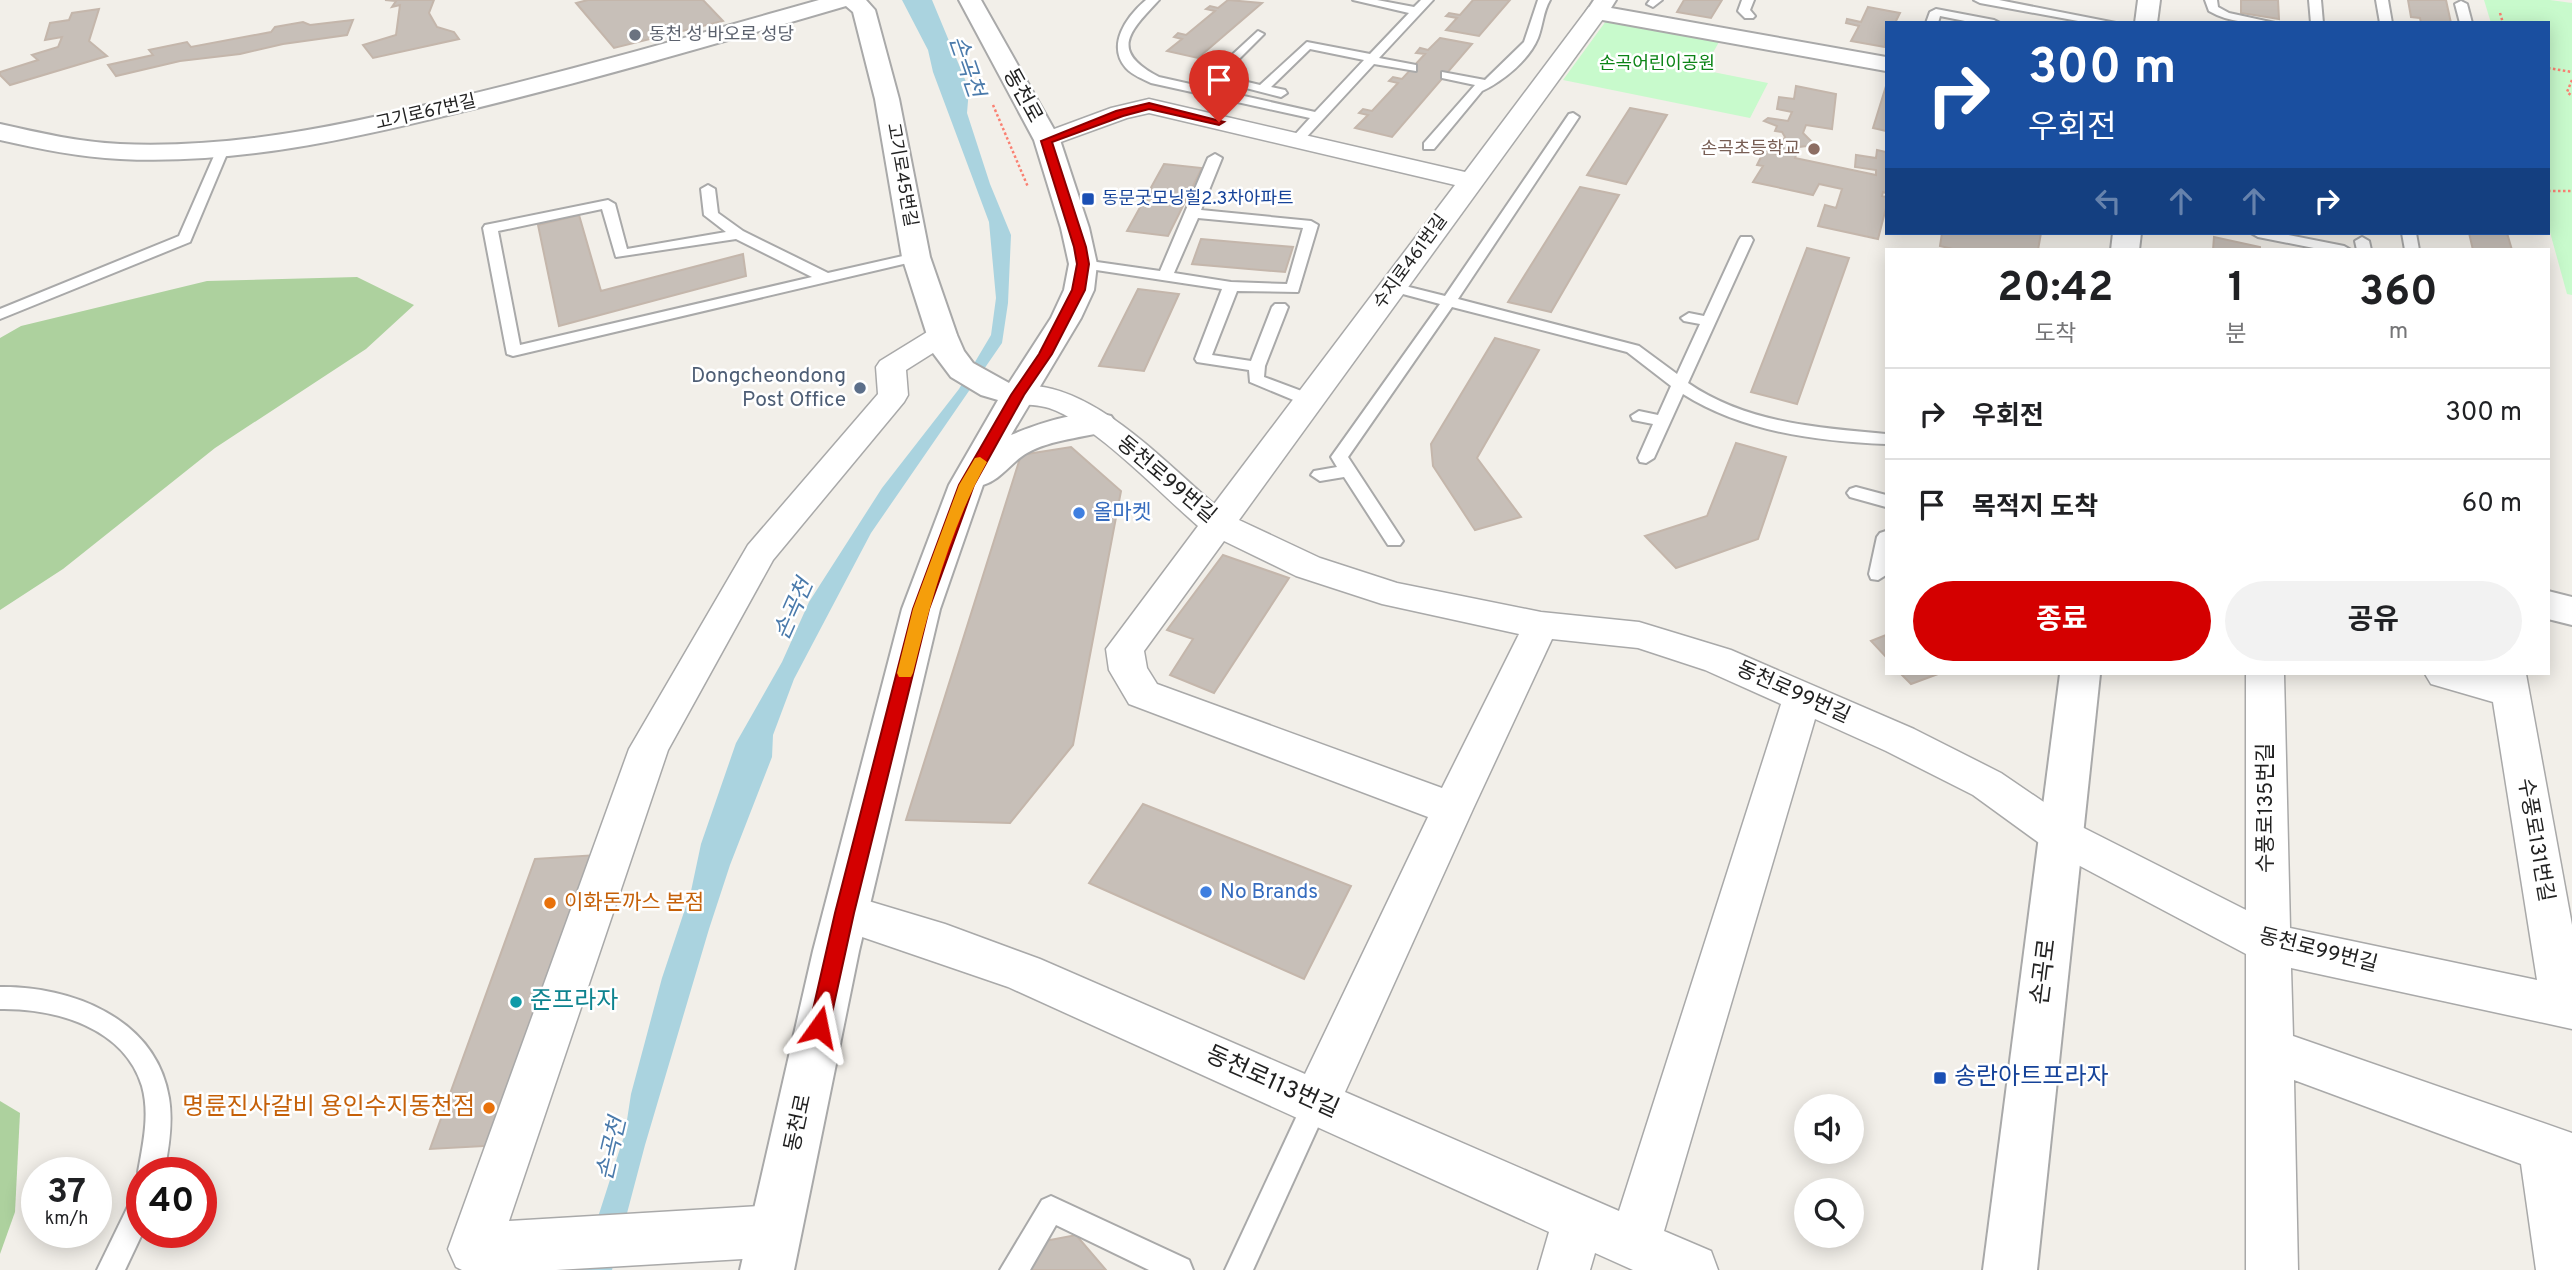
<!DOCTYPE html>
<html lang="ko">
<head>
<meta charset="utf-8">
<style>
  body { margin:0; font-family:Overpass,"Noto Sans KR",sans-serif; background:#f2f2f2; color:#202124; height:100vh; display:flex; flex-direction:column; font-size:26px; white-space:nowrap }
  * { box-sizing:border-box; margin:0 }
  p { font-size:23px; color:#757577 }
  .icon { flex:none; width:38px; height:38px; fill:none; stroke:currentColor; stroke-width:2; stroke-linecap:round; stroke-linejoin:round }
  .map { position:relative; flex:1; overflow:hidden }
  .sheet { position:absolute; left:1885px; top:248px; width:665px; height:427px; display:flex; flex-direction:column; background:#fff; border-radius:0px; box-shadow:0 4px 18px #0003 }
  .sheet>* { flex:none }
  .guide { position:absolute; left:1885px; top:21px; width:665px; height:214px; border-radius:0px; box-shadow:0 4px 18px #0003; background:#1a4fa0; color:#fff; overflow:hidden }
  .controls { position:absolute; left:1794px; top:1094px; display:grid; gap:14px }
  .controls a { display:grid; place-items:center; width:70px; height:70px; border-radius:50%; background:#fff; box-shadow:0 4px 18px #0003; font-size:35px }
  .speed { position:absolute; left:21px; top:1157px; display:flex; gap:14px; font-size:35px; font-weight:700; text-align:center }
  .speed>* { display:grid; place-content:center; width:91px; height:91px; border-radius:50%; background:#fff; box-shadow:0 4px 18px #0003; line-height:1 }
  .speed small { font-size:18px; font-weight:400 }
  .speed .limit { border:10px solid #d22; background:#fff; color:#111 }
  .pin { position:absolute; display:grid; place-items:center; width:60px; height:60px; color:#fff; margin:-72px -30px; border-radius:50% 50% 50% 0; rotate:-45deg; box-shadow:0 0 7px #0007 }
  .pin .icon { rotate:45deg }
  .me { position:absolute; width:77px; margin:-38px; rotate:12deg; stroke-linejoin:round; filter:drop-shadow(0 0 5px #0008) }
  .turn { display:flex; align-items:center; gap:24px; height:147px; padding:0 28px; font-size:32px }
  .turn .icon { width:91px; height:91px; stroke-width:2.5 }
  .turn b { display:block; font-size:49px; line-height:60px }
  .lanes { display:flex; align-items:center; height:66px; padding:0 28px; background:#0003; justify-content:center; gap:35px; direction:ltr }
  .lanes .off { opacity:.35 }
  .eta { display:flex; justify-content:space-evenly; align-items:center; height:119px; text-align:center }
  .eta b { font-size:42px; font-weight:700; line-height:49px }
  .primary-button { display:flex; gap:14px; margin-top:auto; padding:14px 28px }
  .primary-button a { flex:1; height:80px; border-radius:42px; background:#d40000; color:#fff; font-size:28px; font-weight:700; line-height:80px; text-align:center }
  .primary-button a+a { background:#f2f2f2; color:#202124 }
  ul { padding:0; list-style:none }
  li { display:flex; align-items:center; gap:21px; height:91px; padding:0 28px; border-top:2px solid #e0e0e0 }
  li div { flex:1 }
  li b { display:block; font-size:26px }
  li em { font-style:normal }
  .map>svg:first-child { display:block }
  .forest { fill:#add19e }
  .park { fill:#c8facc }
  .water { fill:#aad3df }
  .building { fill:#c7bfb8; stroke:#c4b6ab; stroke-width:2 }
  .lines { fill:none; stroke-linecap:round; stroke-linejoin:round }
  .service-casing { stroke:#a9a9a9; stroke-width:4 }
  .minor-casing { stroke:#a9a9a9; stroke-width:3 }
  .tertiary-casing { stroke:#a9a9a9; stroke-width:4 }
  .path { stroke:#fa8072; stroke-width:2.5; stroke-dasharray:2.5 2.5; stroke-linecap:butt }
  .service { fill:#fff; fill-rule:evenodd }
  .minor { fill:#fff; fill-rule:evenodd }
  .tertiary { fill:#fff; fill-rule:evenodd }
  .route { fill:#d40000; stroke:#8a0000; stroke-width:2 }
  .slow { fill:#f59e0b }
  .worship-dot { fill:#6b7280; stroke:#fff; stroke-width:2.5 }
  .education-dot { fill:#8d6e63; stroke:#fff; stroke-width:2.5 }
  .transit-dot { fill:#1a4fb4; stroke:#fff; stroke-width:2.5 }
  .service-dot { fill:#5c6f8a; stroke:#fff; stroke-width:2.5 }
  .shop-dot { fill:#3f7fe0; stroke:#fff; stroke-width:2.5 }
  .food-dot { fill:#e8710a; stroke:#fff; stroke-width:2.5 }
  .culture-dot { fill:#0f9aa8; stroke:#fff; stroke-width:2.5 }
  .labels { text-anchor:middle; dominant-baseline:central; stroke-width:5; stroke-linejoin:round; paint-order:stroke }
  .far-worship-label { font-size:18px; fill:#5b616d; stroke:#fff; text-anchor:start }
  .far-park-label { font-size:18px; fill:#0c8416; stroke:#fff }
  .far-street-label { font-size:18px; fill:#222; stroke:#fff }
  .far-education-label { font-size:18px; fill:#785e54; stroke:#fff; text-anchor:end }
  .far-transit-label { font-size:18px; fill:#164399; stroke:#fff; text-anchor:start }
  .street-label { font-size:21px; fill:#222; stroke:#fff }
  .service-label { font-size:21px; fill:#4e5e75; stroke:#fff; text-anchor:end }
  .shop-label { font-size:21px; fill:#366cbe; stroke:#fff; text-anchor:start }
  .food-label { font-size:21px; fill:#c56008; stroke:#fff; text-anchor:start }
  .water-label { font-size:23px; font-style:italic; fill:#4a7aab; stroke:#fff }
  .near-street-label { font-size:24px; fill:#222; stroke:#fff }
  .near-culture-label { font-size:24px; fill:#0d838f; stroke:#fff; text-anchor:start }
  .near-transit-label { font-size:24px; fill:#164399; stroke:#fff; text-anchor:start }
  .near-food-label { font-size:24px; fill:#c56008; stroke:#fff; text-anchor:end }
</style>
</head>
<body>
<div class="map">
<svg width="2572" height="1270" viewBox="0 0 2572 1270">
  <rect width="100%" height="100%" fill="#f2efe9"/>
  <g class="forest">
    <path d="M357,277L414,305L366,349L215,448L63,569L0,610V338L21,326L207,281Z"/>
    <path d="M0,1101L20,1113L15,1212L0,1254Z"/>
  </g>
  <g class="park">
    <path d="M2484,0H2550L2572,3V295L2567,294L2548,225V23H2491Z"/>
    <path d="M1606,21L1719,42L1703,70L1768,83L1750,118L1563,80Z"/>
  </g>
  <path class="water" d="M902,0H932L969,89L967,113L990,184L1011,235L1008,303L1002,343L871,533L794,679L773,735L772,757L730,865L709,929L645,1145L612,1270H581L625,1133L631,1094L662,978L691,891L701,844L736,743L782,662L809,602L882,488L959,389L991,335L996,298L989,222L933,72L928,50Z"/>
  <g class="building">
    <path d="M434,0L429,13L437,27L454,32L459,39L373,58L363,45L396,35L400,5L392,7L396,1L385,0Z"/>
    <path d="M588,0H703L723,21L614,48L576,3Z"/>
    <path d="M1228,0L1262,3L1198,58L1167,51L1182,39L1174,37L1178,33L1186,35L1215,11L1206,9L1210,6L1218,8Z"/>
    <path d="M1473,0H1510L1479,36L1446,30L1457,18L1446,16L1449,13L1460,15Z"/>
    <path d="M1684,0H1722L1711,18L1677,12Z"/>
    <path d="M2241,0H2278L2279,19L2241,13Z"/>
    <path d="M2408,0H2446L2451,23H2421L2420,18L2411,17Z"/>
    <path d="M1868,7L1900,13L1895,23H1886L1885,47L1851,41L1859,26L1846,23L1847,19L1861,22Z"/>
    <path d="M99,9L89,41L107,56L10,85L0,75V72L38,60L32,55L58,47L62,37L45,40L50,23L69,20L72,13Z"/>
    <path d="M353,20L347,35L283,44L240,54L180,61L116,76L108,65L153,55L149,50L187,42L191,47L271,32L275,27L303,22L310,25Z"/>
    <path d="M1440,38L1472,44L1392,137L1355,128L1368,115L1359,113L1363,109L1372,111L1398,83L1389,81L1393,77L1402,79L1425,54L1416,53L1420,48L1428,50Z"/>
    <path d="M1796,86L1836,94L1832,129L1806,125L1803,133L1815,145L1799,147L1795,158L1876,175V170L1855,167L1856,155L1876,158L1877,150L1886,152V193L1883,192L1882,196L1886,197V208L1878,239L1818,226L1825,205L1836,208L1842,189L1819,184L1813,195L1753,182L1763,166L1757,165L1764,151L1777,154L1785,137L1782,132L1775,131L1777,126L1764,121L1768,118L1788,121L1792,112L1777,109L1779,97L1794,99Z"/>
    <path d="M1886,86V131L1873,128Z"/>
    <path d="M1630,108L1667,115L1626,184L1587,175Z"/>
    <path d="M1164,164L1202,168L1168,236L1127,231Z"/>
    <path d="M1580,187L1619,195L1551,312L1508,302Z"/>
    <path d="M579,215L601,291L743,254L746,276L559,326L538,225Z"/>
    <path d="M1942,233H2041L2038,250H1957L1940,246Z"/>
    <path d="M2469,233H2507L2512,250H2473Z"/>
    <path d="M2214,237L2260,247V250H2213Z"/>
    <path d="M1201,239L1293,247L1285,272L1192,264Z"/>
    <path d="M1807,248L1849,258L1797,404L1751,392Z"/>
    <path d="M1138,289L1179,294L1144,371L1099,366Z"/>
    <path d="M1495,338L1539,350L1477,458L1521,517L1475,530L1433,466L1431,444Z"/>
    <path d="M1736,443L1786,457L1758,539L1676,568L1645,536L1707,516Z"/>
    <path d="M1071,447L1121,491L1073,745L1010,823L906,820L1021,455Z"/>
    <path d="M1223,555L1289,578L1214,693L1170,675L1193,639L1167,630Z"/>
    <path d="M1886,635V657L1871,641Z"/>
    <path d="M1901,674H1938L1911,684Z"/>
    <path d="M1143,804L1351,886L1304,979L1089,883Z"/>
    <path d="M597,855L502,1145L430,1149L535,859Z"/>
    <path d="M1076,1235L1106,1270H1026L1040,1242Z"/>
  </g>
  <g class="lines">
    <defs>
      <g id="service">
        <path d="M1146,0H1159C1129,32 1109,51 1159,77L1315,112L1364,60L1310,49L1271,87L1285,90L1287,93L1281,97L1207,78L1258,31L1264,34L1222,76L1260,85L1307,42L1370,54L1409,13L1353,0H1377L1414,7L1421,0H1433L1379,58L1416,65V71L1374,64L1301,143L1296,144L1290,140L1310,118L1151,83C1143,79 1132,75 1126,68C1106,45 1127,16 1146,0Z"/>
        <path d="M1538,0H1550C1543,12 1543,25 1538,38C1529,60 1503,81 1482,91L1434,149H1424V143L1475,85L1442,78V72L1485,80L1488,77L1524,42Z"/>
        <path d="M1650,0H1662L1653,7L1647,4Z"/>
        <path d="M1742,0H1754L1750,10L1755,16L1753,18H1745L1738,11Z"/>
        <path d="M1974,0H1999L2116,23H2089L1980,3Z"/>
        <path d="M2205,0H2217L2218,7L2229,13L2275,23C2251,23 2230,23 2209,11Z"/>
        <path d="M2309,0H2321L2323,23H2311Z"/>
        <path d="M2376,0H2388L2392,23H2380Z"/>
        <path d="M2461,1L2467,4L2472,23H2460L2455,4Z"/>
        <path d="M1936,9L1994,20L2000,23H1975L1940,16L1938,23H1926L1930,12Z"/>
        <path d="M1573,113L1579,117L1458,299L1639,346L1677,374L1700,324L1684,321L1681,318L1689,313L1704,316L1739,240L1741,237H1751L1753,240L1688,383C1746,423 1818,428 1886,434V444C1817,441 1743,432 1683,394L1654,458L1646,463L1640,462L1638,458L1653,424L1633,420L1631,416L1639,411L1658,415L1671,386L1627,352L1452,307L1348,457L1403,541L1400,545H1388L1344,477L1320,481L1311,475L1314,471L1337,467L1331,457L1440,304L1388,290L1386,287L1393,283L1445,296L1569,114Z"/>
        <path d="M223,145L229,149L190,242L0,319V309L179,236L217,149Z"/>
        <path d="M1215,154L1222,158L1201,210L1311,221L1318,225L1298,292L1237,291L1212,355L1251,361L1272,307L1275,304H1285L1288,307L1265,366L1264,377L1315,396L1317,400L1315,404H1303L1250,382L1249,370L1197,362L1195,359L1222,289L1083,268L1076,264L1083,260L1160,271L1208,158ZM1198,218L1303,228L1287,284L1231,282L1174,273Z"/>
        <path d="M708,185L715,189L718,213L743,231L828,273L916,253L923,257L916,261L513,356L507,354L483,228L485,225L608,200L615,204L627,249L726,232L704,215L701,189ZM602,209L616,257L736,239L812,277L520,345L498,231Z"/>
        <path d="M2251,233H2278L2344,246L2351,250H2324L2258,237Z"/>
        <path d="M2402,233H2416L2419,250H2405Z"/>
        <path d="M2362,237L2369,241L2371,250H2357L2355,241Z"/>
        <path d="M1856,487L1886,495V507L1850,497L1847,493L1850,489Z"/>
        <path d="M1886,531V575L1878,580L1871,579L1869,574L1877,537L1880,533Z"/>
        <path d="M0,987C71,986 156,1018 169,1098C173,1122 169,1148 164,1172H142V1181L138,1172C143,1144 150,1114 142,1086C124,1027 54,1008 0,1009Z"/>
        <path d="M1316,1091L1325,1094L1329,1103L1253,1270H1225L1307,1094Z"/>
        <path d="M142,1192L143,1232L125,1270H97L133,1196Z"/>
        <path d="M1051,1196L1189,1260L1193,1270H1149L1056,1225L1030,1270H1000L1042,1200Z"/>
      </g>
      <g id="minor">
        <path d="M1597,6L1605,7L1608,12L1239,520L1320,558L1397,583L1541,612L1639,622L1731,650L1914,729L2001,773L2076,824L2246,910V674H2284L2290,928L2537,980L2493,702L2431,684L2425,674H2526L2572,925V1029L2291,968L2293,1036L2572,1133V1270H2536L2521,1164L2294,1080L2298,1270H2246V954L2046,848L1973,795L1886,751L1815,719L1664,1231L1711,1251L1718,1270H1633L1595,1253L1590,1270H1538L1549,1232L1008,987L830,926L823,913L830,900L845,894L945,924L1040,959L1305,1074L1428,817L1129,704L1109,670L1106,649L1198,526C1161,494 1092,422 1049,408C1036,404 1020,405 1006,402L1002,395L1006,388C1080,369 1162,460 1214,504L1455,185L1149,113L1127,118L1047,147L1038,145L1035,140L1038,135L1111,108L1149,99L1465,172L1589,7ZM1224,541L1296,576L1382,604L1519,634L1442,788L1157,684L1147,668L1144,651ZM1552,639L1638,648L1705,670L1781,704L1619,1211L1345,1092L1473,809Z"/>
        <path d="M942,326L952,329L957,335L952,341L906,370L908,395L904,402L773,560L668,750L509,1221L775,1205L793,1213L801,1231L793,1249L775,1257L556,1270H462L456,1267L448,1249L629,749L748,545L878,394L876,367L880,361L932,329Z"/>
      </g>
      <g id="tertiary">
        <path d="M819,0H866L875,10L899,99L930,257L957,335L964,351L973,363L1009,383L1051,318L1064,290L1069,264L1061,228L1034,140L959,0H981L1060,140L1089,228L1097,264L1094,290L1081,318L1011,435C1038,424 1083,408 1111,416L1116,423L1111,430C1083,438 1052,439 1027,453C1011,462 1001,480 983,485L940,609L859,951L794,1270H740L813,951L902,609L949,485L998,400L981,395L951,377L933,353L927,335L902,257L875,99L853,12L846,6C719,43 592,80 464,111C351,139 236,165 120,159C79,157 40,149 0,140V124C40,133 79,142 120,144C234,149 346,125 455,98C577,69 698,34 819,0Z"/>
        <path d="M1594,0H1616L1611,8L1886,57V71L1597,19L1589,17L1586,12Z"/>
        <path d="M2138,0H2160L2157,23H2135Z"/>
        <path d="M2113,233H2141L2139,250H2111Z"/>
        <path d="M2548,591L2572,597V625L2548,619Z"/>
        <path d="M2060,674H2100L2037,1270H1983Z"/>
      </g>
    </defs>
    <use href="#service" class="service-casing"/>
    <use href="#minor" class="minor-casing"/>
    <use href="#tertiary" class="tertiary-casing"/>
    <g class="path">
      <path d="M2500,13L2503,23"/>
      <path d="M2548,68L2572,72"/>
      <path d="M2572,80L2567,92L2572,96"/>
      <path d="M993,105L1028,187"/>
      <path d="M2548,191H2572"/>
    </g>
    <use href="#service" class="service"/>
    <use href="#minor" class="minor"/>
    <use href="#tertiary" class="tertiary"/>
  </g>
  <path class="route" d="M1149,103L1224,122L1219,125L1149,109L1123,116L1052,142L1086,247L1089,264L1085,290L1052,354L1024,395L974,485L929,609L854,913L829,1027L826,1034L819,1037L812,1034L809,1027L835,913L913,609L959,485L1011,395L1039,354L1072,290L1077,264L1074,247L1041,141L1116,111Z"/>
  <path class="slow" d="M980,457L987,462C951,526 931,601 913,673L911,677H899L897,673L913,609L959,485L975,458Z"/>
  <circle class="worship-dot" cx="635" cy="35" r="7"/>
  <circle class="education-dot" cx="1814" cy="149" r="7"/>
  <g class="transit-dot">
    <rect x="1081" y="192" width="14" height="14" rx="3.5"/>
    <rect x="1933" y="1071" width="14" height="14" rx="3.5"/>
  </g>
  <circle class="service-dot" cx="860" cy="388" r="7"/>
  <g class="shop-dot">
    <circle cx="1079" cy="513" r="7"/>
    <circle cx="1206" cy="892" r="7"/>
  </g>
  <g class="food-dot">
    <circle cx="550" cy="903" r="7"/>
    <circle cx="489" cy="1108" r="7"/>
  </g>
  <circle class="culture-dot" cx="516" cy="1002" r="7"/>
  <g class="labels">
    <g class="far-worship-label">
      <text x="649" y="35">동천 성 바오로 성당</text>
    </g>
    <g class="far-park-label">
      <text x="1657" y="64">손곡어린이공원</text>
    </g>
    <g class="far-street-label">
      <text transform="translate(426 113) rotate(-13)">고기로67번길</text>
      <text transform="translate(901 175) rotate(80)">고기로45번길</text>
      <text transform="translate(1411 262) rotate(-54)">수지로461번길</text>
    </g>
    <g class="far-education-label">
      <text x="1800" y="149">손곡초등학교</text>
    </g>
    <g class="far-transit-label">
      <text x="1102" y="199">동문굿모닝힐2.3차아파트</text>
    </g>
    <g class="street-label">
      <text transform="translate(1022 96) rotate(61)">동천로</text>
      <text transform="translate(1166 480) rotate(40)">동천로99번길</text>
      <text transform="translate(1793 693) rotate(24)">동천로99번길</text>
      <text transform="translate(2266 808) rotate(-90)">수풍로135번길</text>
      <text transform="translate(2535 840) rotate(80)">수풍로131번길</text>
      <text transform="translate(2318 951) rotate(14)">동천로99번길</text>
      <text transform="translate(799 1123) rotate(-78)">동천로</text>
    </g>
    <g class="service-label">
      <text x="846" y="376">Dongcheondong<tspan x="846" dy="24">Post Office</tspan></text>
    </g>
    <g class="shop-label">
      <text x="1093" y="513">올마켓</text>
      <text x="1220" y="892">No Brands</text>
    </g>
    <g class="food-label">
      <text x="564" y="903">이화돈까스 본점</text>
    </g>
    <g class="water-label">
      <text transform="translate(965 67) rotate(71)">손곡천</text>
      <text transform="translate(795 610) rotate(-66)">손곡천</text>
      <text transform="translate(613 1149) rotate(-77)">손곡천</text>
    </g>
    <g class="near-street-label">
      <text transform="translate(2045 972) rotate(-83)">손곡로</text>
      <text transform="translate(1272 1083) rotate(24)">동천로113번길</text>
    </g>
    <g class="near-culture-label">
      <text x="530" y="1002">준프라자</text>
    </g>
    <g class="near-transit-label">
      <text x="1954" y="1078">송란아트프라자</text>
    </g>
    <g class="near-food-label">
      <text x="475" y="1108">명륜진사갈비 용인수지동천점</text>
    </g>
  </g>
</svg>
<div class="controls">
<a><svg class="icon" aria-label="sound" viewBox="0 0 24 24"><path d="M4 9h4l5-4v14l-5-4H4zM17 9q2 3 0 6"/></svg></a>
<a><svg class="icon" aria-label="search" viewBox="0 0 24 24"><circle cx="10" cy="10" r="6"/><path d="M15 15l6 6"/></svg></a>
</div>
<div class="speed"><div>37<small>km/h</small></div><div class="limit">40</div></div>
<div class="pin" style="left:1219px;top:122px;background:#d93025"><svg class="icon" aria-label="arrive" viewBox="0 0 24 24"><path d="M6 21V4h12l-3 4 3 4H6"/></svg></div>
<svg class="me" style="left:819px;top:1027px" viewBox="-20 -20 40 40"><path d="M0-17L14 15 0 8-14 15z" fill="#d40000" stroke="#fff" stroke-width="4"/></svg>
<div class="guide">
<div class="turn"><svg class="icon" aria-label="right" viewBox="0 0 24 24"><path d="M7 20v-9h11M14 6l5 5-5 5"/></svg><div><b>300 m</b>우회전</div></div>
<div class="lanes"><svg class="icon off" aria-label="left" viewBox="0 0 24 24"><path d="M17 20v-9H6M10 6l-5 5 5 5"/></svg><svg class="icon off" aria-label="ahead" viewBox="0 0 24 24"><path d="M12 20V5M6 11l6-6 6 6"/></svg><svg class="icon off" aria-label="ahead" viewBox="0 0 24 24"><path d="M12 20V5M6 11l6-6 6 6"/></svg><svg class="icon" aria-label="right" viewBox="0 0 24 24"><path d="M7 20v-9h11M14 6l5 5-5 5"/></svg></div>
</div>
<section class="sheet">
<div class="eta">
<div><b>20:42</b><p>도착</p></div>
<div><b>1</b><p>분</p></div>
<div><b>360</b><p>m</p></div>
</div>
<ul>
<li><svg class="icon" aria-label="right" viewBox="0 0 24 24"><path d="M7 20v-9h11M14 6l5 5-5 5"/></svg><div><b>우회전</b></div><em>300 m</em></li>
<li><svg class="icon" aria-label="arrive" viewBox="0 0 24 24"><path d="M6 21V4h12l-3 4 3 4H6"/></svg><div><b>목적지 도착</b></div><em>60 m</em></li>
</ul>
<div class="primary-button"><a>종료</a><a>공유</a></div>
</section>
</div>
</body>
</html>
